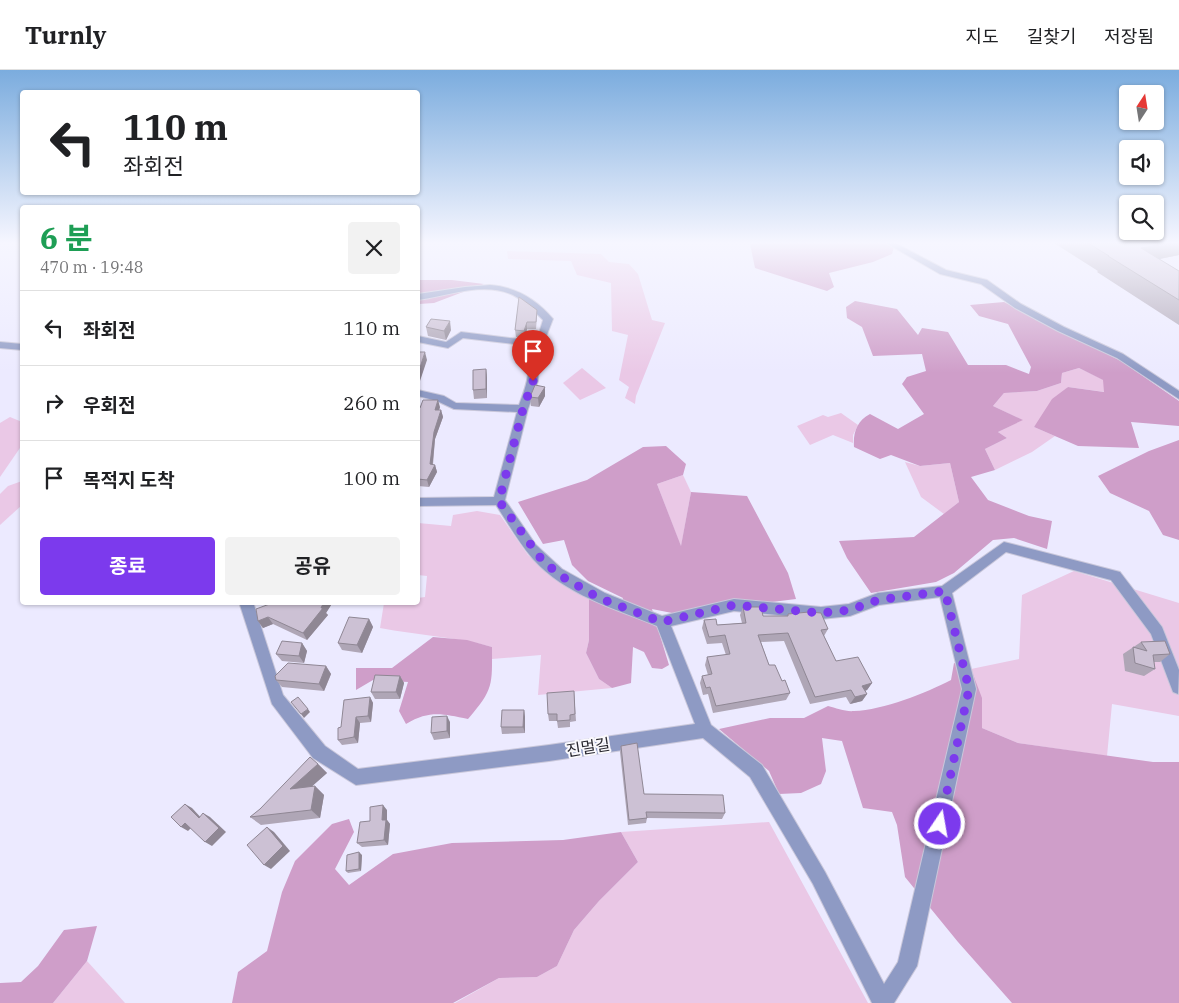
<!DOCTYPE html>
<html lang="ko">
<head>
<meta charset="utf-8">
<style>
  body { margin:0; font-family:"IBM Plex Serif","Noto Sans KR",serif; background:#f2f2f2; color:#202124; height:100vh; display:flex; flex-direction:column; font-size:19px; white-space:nowrap }
  * { box-sizing:border-box; margin:0 }
  p { font-size:16px; color:#757577 }
  .icon { flex:none; width:28px; height:28px; fill:none; stroke:currentColor; stroke-width:2; stroke-linecap:round; stroke-linejoin:round }
  .map { position:relative; flex:1; overflow:hidden }
  .drawer { position:absolute; left:20px; top:135px; width:400px; height:400px; display:flex; flex-direction:column; background:#fff; border-radius:5px; box-shadow:0 1px 4px #0004 }
  .drawer>* { flex:none }
  .hud { position:absolute; left:20px; top:20px; width:400px; height:105px; border-radius:5px; box-shadow:0 1px 4px #0004; background:#fff; color:#202124; overflow:hidden }
  .needle { width:32px; rotate:12deg }
  .buttons { position:absolute; left:1119px; top:15px; display:grid; gap:10px }
  .buttons a { display:grid; place-items:center; width:45px; height:45px; border-radius:5px; background:#fff; box-shadow:0 1px 4px #0004; font-size:25px }
  .pin { position:absolute; display:grid; place-items:center; width:42px; height:42px; color:#fff; margin:-51px -21px; border-radius:50% 50% 50% 0; rotate:-45deg; box-shadow:0 0 5px #0007 }
  .pin .icon { rotate:45deg }
  .me { position:absolute; width:55px; margin:-28px; rotate:12deg; stroke-linejoin:round; filter:drop-shadow(0 0 4px #0008) }
  .turn { display:flex; align-items:center; gap:18px; height:105px; padding:0 20px; font-size:22px }
  .turn .icon { width:65px; height:65px; stroke-width:2.5 }
  .turn b { display:block; font-size:35px; line-height:42px }
  .round { display:grid; place-items:center; flex:none; width:52px; height:52px; border-radius:5px; background:#f2f2f2 }
  .headline { display:flex; align-items:center; justify-content:space-between; height:85px; padding:0 20px }
  h1 { font-size:30px; font-weight:700; line-height:38px; color:#1e9e55 }
  .primary-button { display:flex; gap:10px; margin-top:auto; padding:10px 20px }
  .primary-button a { flex:1; height:58px; border-radius:5px; background:#7c3aed; color:#fff; font-size:20px; font-weight:700; line-height:58px; text-align:center }
  .primary-button a+a { background:#f2f2f2; color:#202124 }
  ul { padding:0; list-style:none }
  li { display:flex; align-items:center; gap:15px; height:75px; padding:0 20px; border-top:1px solid #e0e0e0 }
  li div { flex:1 }
  li b { display:block; font-size:19px }
  li em { font-style:normal }
  header { display:flex; align-items:center; gap:30px; box-sizing:border-box; height:70px; padding:0 25px; background:#fff; border-bottom:1px solid #e0e0e0 }
  header strong { font-size:24px }
  nav { display:flex; gap:28px; margin-inline-start:auto; font-size:18px }
  .map>svg:first-child { display:block }
  .green { fill:#eac8e6 }
  .forest { fill:#cf9ec9 }
  .lines { fill:none; stroke-linecap:round; stroke-linejoin:round }
  .street-casing { stroke:#c9c7da; stroke-width:2 }
  .street { fill:#8e9ac4; fill-rule:evenodd }
  .wall { fill:#afa6b6 }
  .shaded-wall { fill:#8f8794 }
  .building { fill:#ccc1d4; stroke:#8f8794 }
  .route { stroke:#7c3aed; stroke-width:9; stroke-dasharray:0 16.2 }
  .labels { text-anchor:middle; dominant-baseline:central; stroke-width:4; stroke-linejoin:round; paint-order:stroke }
  .near-street-label { font-size:16px; fill:#2a2931; stroke:#faf9fd }
</style>
</head>
<body>
<header>
<strong>Turnly</strong>
<nav><a>지도</a><a>길찾기</a><a>저장됨</a></nav>
</header>
<div class="map">
<svg width="1179" height="933" viewBox="0 0 1179 933">
  <rect width="100%" height="100%" fill="#eceaff"/>
  <g class="green">
    <path d="M507,181L601,184L609,192L629,194L638,204L652,250L665,253L636,326L635,334L625,328L629,317L619,310L628,265L612,261L611,213L577,205L571,191L508,189Z"/>
    <path d="M582,298L606,318L580,330L563,313Z"/>
    <path d="M1079,298L1104,310L1105,322L1068,317L1034,357L1055,366L1032,382L995,400L985,379L1007,368L998,362L1022,350L993,336L1004,323L1037,321L1061,313L1062,303Z"/>
    <path d="M841,343L858,355L853,365V373L833,365L810,375L797,356L823,345L828,347Z"/>
    <path d="M10,347L22,352V375L0,407V353Z"/>
    <path d="M905,392L920,396L950,393L959,432L944,444L921,427Z"/>
    <path d="M683,405L691,422L681,477L657,414Z"/>
    <path d="M22,411V435L0,455V424L8,416Z"/>
    <path d="M477,441L500,445L528,485L559,511L589,528V570L586,583L599,609L612,618L538,625L541,585L492,589V577C457,567 417,565 380,558L384,533L418,532V528L425,527L427,506L418,505V453L451,456L453,445Z"/>
    <path d="M1074,501L1179,533V646L1112,634L1107,686L1018,673L982,658L971,599L1019,589L1022,525Z"/>
    <path d="M769,752L868,933H455L499,908L537,907L557,896L574,860L599,831L638,792L621,762Z"/>
    <path d="M87,891L125,933H53Z"/>
  </g>
  <g class="forest">
    <path d="M754,173H895L892,184L873,192L829,203L834,217L827,221L755,198L750,174Z"/>
    <path d="M418,210H452L484,214L434,233L419,234Z"/>
    <path d="M855,231L897,239L918,265L922,258L948,262L968,295H1006L1029,304L1031,297L1008,254L979,246L970,235L1004,232L1121,291L1179,331V356L1131,352L1139,378L1078,376L1034,357L1052,329L1068,317L1104,322L1103,310L1079,298L1062,303L1061,313L1037,321L1004,323L993,336L1023,350L998,362L1007,368L985,379L995,400L971,407L988,430L1029,446L1052,451L1047,479L1014,468L993,470L954,503L936,512L871,523L847,488L839,471L914,467L959,432L950,393L920,396L891,385L880,389L854,377C853,362 857,351 870,344L898,359L924,344L902,314L907,307L926,301L922,284L873,286L862,257L847,248L846,237Z"/>
    <path d="M1179,370V470L1163,465L1149,441L1110,423L1098,406L1149,381Z"/>
    <path d="M666,376L686,394L683,405L657,414L681,476L691,422L747,426L788,503L796,529L677,544L652,539L669,595L662,599L652,598L644,582L633,577L631,613L612,618L599,609L586,583L589,570V528L618,539L623,528L588,511L572,495L564,470L543,474L518,432L587,410L643,377Z"/>
    <path d="M433,567L467,570L492,577C492,615 494,619 468,649C442,644 430,640 406,654L399,641L408,612L373,610L356,620V598H392Z"/>
    <path d="M954,593L971,599L982,628V658L1018,673L1153,692H1179V933H1012L958,872L905,807L897,755L892,742L863,738L842,671L822,668L826,701L821,714L801,723L779,724L769,701L719,659L770,648H804L828,636C836,638 846,642 854,641C883,640 926,623 951,610Z"/>
    <path d="M349,749L354,762L335,799L349,815L393,784L452,773L563,770L621,762L638,792L599,831L574,860L557,896L537,907L499,908L453,933H232L238,902L267,881L282,822L295,791L332,754Z"/>
    <path d="M97,856L87,891L53,933H0V913L21,912L38,896L64,860Z"/>
  </g>
  <g class="lines">
    <defs>
      <g id="street">
        <path d="M886,173H895L946,200L987,210L1021,234L1064,257L1123,284L1179,321V329L1117,288L1058,261L1015,238L981,214L940,204Z"/>
        <path d="M490,215C516,217 536,229 553,249L546,267L533,274L539,288L538,311L528,339L505,430L536,475L562,499L605,523L662,546L734,529L821,537L849,534L878,523L942,516L1004,472L1120,502L1162,557L1179,600L1178,624L1173,622L1151,564L1111,510L1006,482L952,523L976,619L917,896L894,933H872L813,814L750,707L703,668L549,691L356,715L313,688L272,634L239,532H253L283,625L325,676L358,699L549,675L695,654L657,556C614,538 565,525 533,489C519,473 508,453 496,435L418,436V428L494,427L517,342L454,339L437,331L418,326V320L444,326L456,333L519,335C527,314 533,297 524,275L463,268L448,278L418,272V266L446,272L461,262L527,270L539,263L543,250C534,241 525,231 513,225C484,211 447,226 418,230V224L465,217ZM940,527L962,619L898,892L884,914L825,802L762,695L711,655L671,556L734,541L821,549L850,546L879,535Z"/>
        <path d="M0,272L22,274V280L0,278Z"/>
      </g>
    </defs>
    <use href="#street" class="street-casing"/>
    <use href="#street" class="street"/>
  </g>
  <g class="wall">
    <path d="M1054,173H1179V185L1159,189L1179,201V255L1097,202L1098,201Z"/>
    <path d="M519,227L537,247L536,259H527L525,268L516,267L515,260Z"/>
    <path d="M426,257L451,260L446,270L428,266Z"/>
    <path d="M486,299L487,308V328L474,329L473,320Z"/>
    <path d="M545,317V326L539,337L531,336L530,327Z"/>
    <path d="M440,337L439,340H441L443,347L435,369L433,395H435L437,402L429,417L418,416V338Z"/>
    <path d="M275,532H333L326,543L328,545L307,570L273,554L263,558L258,551Z"/>
    <path d="M743,537L763,546H787L788,544L828,559L824,566L836,591L872,613L867,620L865,621L867,624L862,631L850,634L846,627L810,634L784,571L761,572L769,595L782,611L790,623L786,630L713,643L708,624L703,625L700,613L702,606L708,605L705,595L707,587L726,585L722,573L707,574L702,558L704,550L717,555L742,553L740,545Z"/>
    <path d="M369,549L373,557L362,583L342,580L338,573Z"/>
    <path d="M1141,572L1170,584L1160,592H1154L1155,599L1144,606L1125,601L1123,584Z"/>
    <path d="M302,573L307,581L304,593L282,591L276,584Z"/>
    <path d="M326,596L331,604L324,621L282,617L276,610Z"/>
    <path d="M400,606L404,613L400,629H375L371,622Z"/>
    <path d="M574,621L576,651L570,652V657L558,658L557,651H549L548,644Z"/>
    <path d="M370,627L373,633L371,652L360,653L358,673L342,675L338,670L341,657Z"/>
    <path d="M524,640L525,647V663L502,664L501,657Z"/>
    <path d="M450,652V668L434,670L431,663Z"/>
    <path d="M621,676L644,724L725,743L722,749L647,748L646,753L628,755L620,682Z"/>
    <path d="M318,694L327,703L312,716H315L324,725L320,748L261,755L250,747Z"/>
    <path d="M387,740V750L390,754L388,775L362,777L357,773L370,751Z"/>
    <path d="M362,785L361,801L348,803L346,801Z"/>
  </g>
  <g class="shaded-wall">
    <path d="M1171,173H1179V185L1130,195L1141,178Z"/>
    <path d="M450,251L451,260L446,270L444,261Z"/>
    <path d="M527,252V259L525,268L524,261Z"/>
    <path d="M425,282L427,290L418,317V304Z"/>
    <path d="M486,299L487,308V328L486,319Z"/>
    <path d="M545,317V326L539,337L538,328Z"/>
    <path d="M438,330L440,337L437,347L435,340Z"/>
    <path d="M441,340L443,347L435,369L432,400L435,395L437,402L429,417L427,410L434,362Z"/>
    <path d="M324,532H333L326,543L328,545L307,570L303,563Z"/>
    <path d="M268,547L273,554L263,558L258,551Z"/>
    <path d="M369,549L373,557L362,583L357,575Z"/>
    <path d="M302,573L307,581L304,593L299,586Z"/>
    <path d="M326,596L331,604L324,621L319,614Z"/>
    <path d="M400,606L404,613L400,629L396,622Z"/>
    <path d="M872,613L867,620L857,623L862,616Z"/>
    <path d="M867,624L862,631L850,634L855,627Z"/>
    <path d="M370,627L373,633L371,652L368,646Z"/>
    <path d="M308,639L310,642L304,648L301,644Z"/>
    <path d="M524,640L525,647V663L523,657Z"/>
    <path d="M447,646L450,652V668L447,661Z"/>
    <path d="M356,647L360,653L358,673L354,667Z"/>
    <path d="M318,694L327,703L300,727L290,719Z"/>
    <path d="M315,716L324,725L320,748L311,740Z"/>
    <path d="M185,734L192,738L205,752L199,748Z"/>
    <path d="M383,735L387,740V750L390,754L388,775L384,770L382,750Z"/>
    <path d="M203,743L210,747L226,762L212,776L205,772Z"/>
    <path d="M185,753L192,757L188,761L181,757Z"/>
    <path d="M267,757L274,762L290,781L271,799L264,795Z"/>
    <path d="M359,782L362,785L361,801L359,799Z"/>
  </g>
  <g class="building">
    <path d="M1088,173H1171L1141,178L1179,201V230L1108,186H1109Z"/>
    <path d="M519,227L537,240L536,252H527L524,261L515,260Z"/>
    <path d="M431,249L450,251L444,261L426,257Z"/>
    <path d="M418,282H425L418,304Z"/>
    <path d="M486,299V319L473,320V300Z"/>
    <path d="M535,315L545,317L538,328L530,327Z"/>
    <path d="M423,330H438L435,340H441L434,362L430,394L435,395L427,410L418,409V338H420Z"/>
    <path d="M275,532H324L321,538H323L303,563L268,547L258,551L256,539Z"/>
    <path d="M743,537H761L763,546H788V544L809,542L821,543L828,559L821,560L836,591L858,587L872,613L862,616L867,624L855,627L851,620L815,627L788,563L758,565L769,595H775L782,611L785,610L790,623L716,636L710,617L706,618L702,606L712,604L707,587L730,584L725,565L709,567L704,550L716,549L717,555L746,553Z"/>
    <path d="M349,547L369,549L357,575L338,573Z"/>
    <path d="M282,571L302,573L299,586L276,584Z"/>
    <path d="M1165,571L1170,584L1153,585L1155,599L1135,593L1133,577L1147,581L1141,572Z"/>
    <path d="M288,593L326,596L319,614L276,610L275,606Z"/>
    <path d="M375,605L400,606L396,622H371Z"/>
    <path d="M574,621L575,644L570,645V650L557,651V644H548L547,623Z"/>
    <path d="M298,627L308,639L301,644L291,632Z"/>
    <path d="M370,627L368,646L356,647L354,667L338,670V658L341,657L344,630Z"/>
    <path d="M502,640H524L523,657H501Z"/>
    <path d="M447,646V661L431,663L432,647Z"/>
    <path d="M637,673L644,724L723,725L725,743L646,742L647,748L629,750L621,676Z"/>
    <path d="M310,687L318,694L290,719L315,716L311,740L250,747L260,739Z"/>
    <path d="M185,734L199,748L203,743L219,758L205,772L185,753L181,757L171,747Z"/>
    <path d="M383,735L382,750H386L384,770L357,773L360,752L370,751V737Z"/>
    <path d="M267,757L283,776L264,795L247,775Z"/>
    <path d="M359,782V799L346,801L347,785Z"/>
  </g>
  <linearGradient id="sky" x2="0" y2="1"><stop stop-color="#7bacde"/><stop offset="0.57" stop-color="#f6f6ff"/><stop offset="1" stop-color="#f6f6ff" stop-opacity="0"/></linearGradient>
  <rect width="1179" height="303" fill="url(#sky)"/>
  <g class="lines">
    <path class="route" d="M533,311L523,339L499,431L542,490L561,506L599,528L662,552L734,535L821,543L850,540L878,530L945,521L969,619L940,754"/>
  </g>
  <g class="labels">
    <g class="near-street-label">
      <text transform="translate(588 677) rotate(-9)">진멀길</text>
    </g>
  </g>
</svg>
<div class="buttons">
<a><svg class="needle" viewBox="-14 -14 28 28"><path d="M0-13l5 13h-10z" fill="#e53935"/><path d="M0 13l5-13h-10z" fill="#757577"/></svg></a>
<a><svg class="icon" aria-label="sound" viewBox="0 0 24 24"><path d="M4 9h4l5-4v14l-5-4H4zM17 9q2 3 0 6"/></svg></a>
<a><svg class="icon" aria-label="search" viewBox="0 0 24 24"><circle cx="10" cy="10" r="6"/><path d="M15 15l6 6"/></svg></a>
</div>
<div class="pin" style="left:533px;top:311px;background:#d93025"><svg class="icon" aria-label="arrive" viewBox="0 0 24 24"><path d="M6 21V4h12l-3 4 3 4H6"/></svg></div>
<svg class="me" style="left:940px;top:754px" viewBox="-20 -20 40 40"><circle r="17" fill="#7c3aed" stroke="#fff" stroke-width="3"/><path d="M0-11L8 9 0 5-8 9z" fill="#fff"/></svg>
<div class="hud">
<div class="turn"><svg class="icon" aria-label="left" viewBox="0 0 24 24"><path d="M17 20v-9H6M10 6l-5 5 5 5"/></svg><div><b>110 m</b>좌회전</div></div>
</div>
<section class="drawer">
<div class="headline"><div><h1>6 분</h1><p>470 m · 19:48</p></div><a class="round"><svg class="icon" aria-label="close" viewBox="0 0 24 24"><path d="M6 6l12 12M18 6L6 18"/></svg></a></div>
<ul>
<li><svg class="icon" aria-label="left" viewBox="0 0 24 24"><path d="M17 20v-9H6M10 6l-5 5 5 5"/></svg><div><b>좌회전</b></div><em>110 m</em></li>
<li><svg class="icon" aria-label="right" viewBox="0 0 24 24"><path d="M7 20v-9h11M14 6l5 5-5 5"/></svg><div><b>우회전</b></div><em>260 m</em></li>
<li><svg class="icon" aria-label="arrive" viewBox="0 0 24 24"><path d="M6 21V4h12l-3 4 3 4H6"/></svg><div><b>목적지 도착</b></div><em>100 m</em></li>
</ul>
<div class="primary-button"><a>종료</a><a>공유</a></div>
</section>
</div>
</body>
</html>
